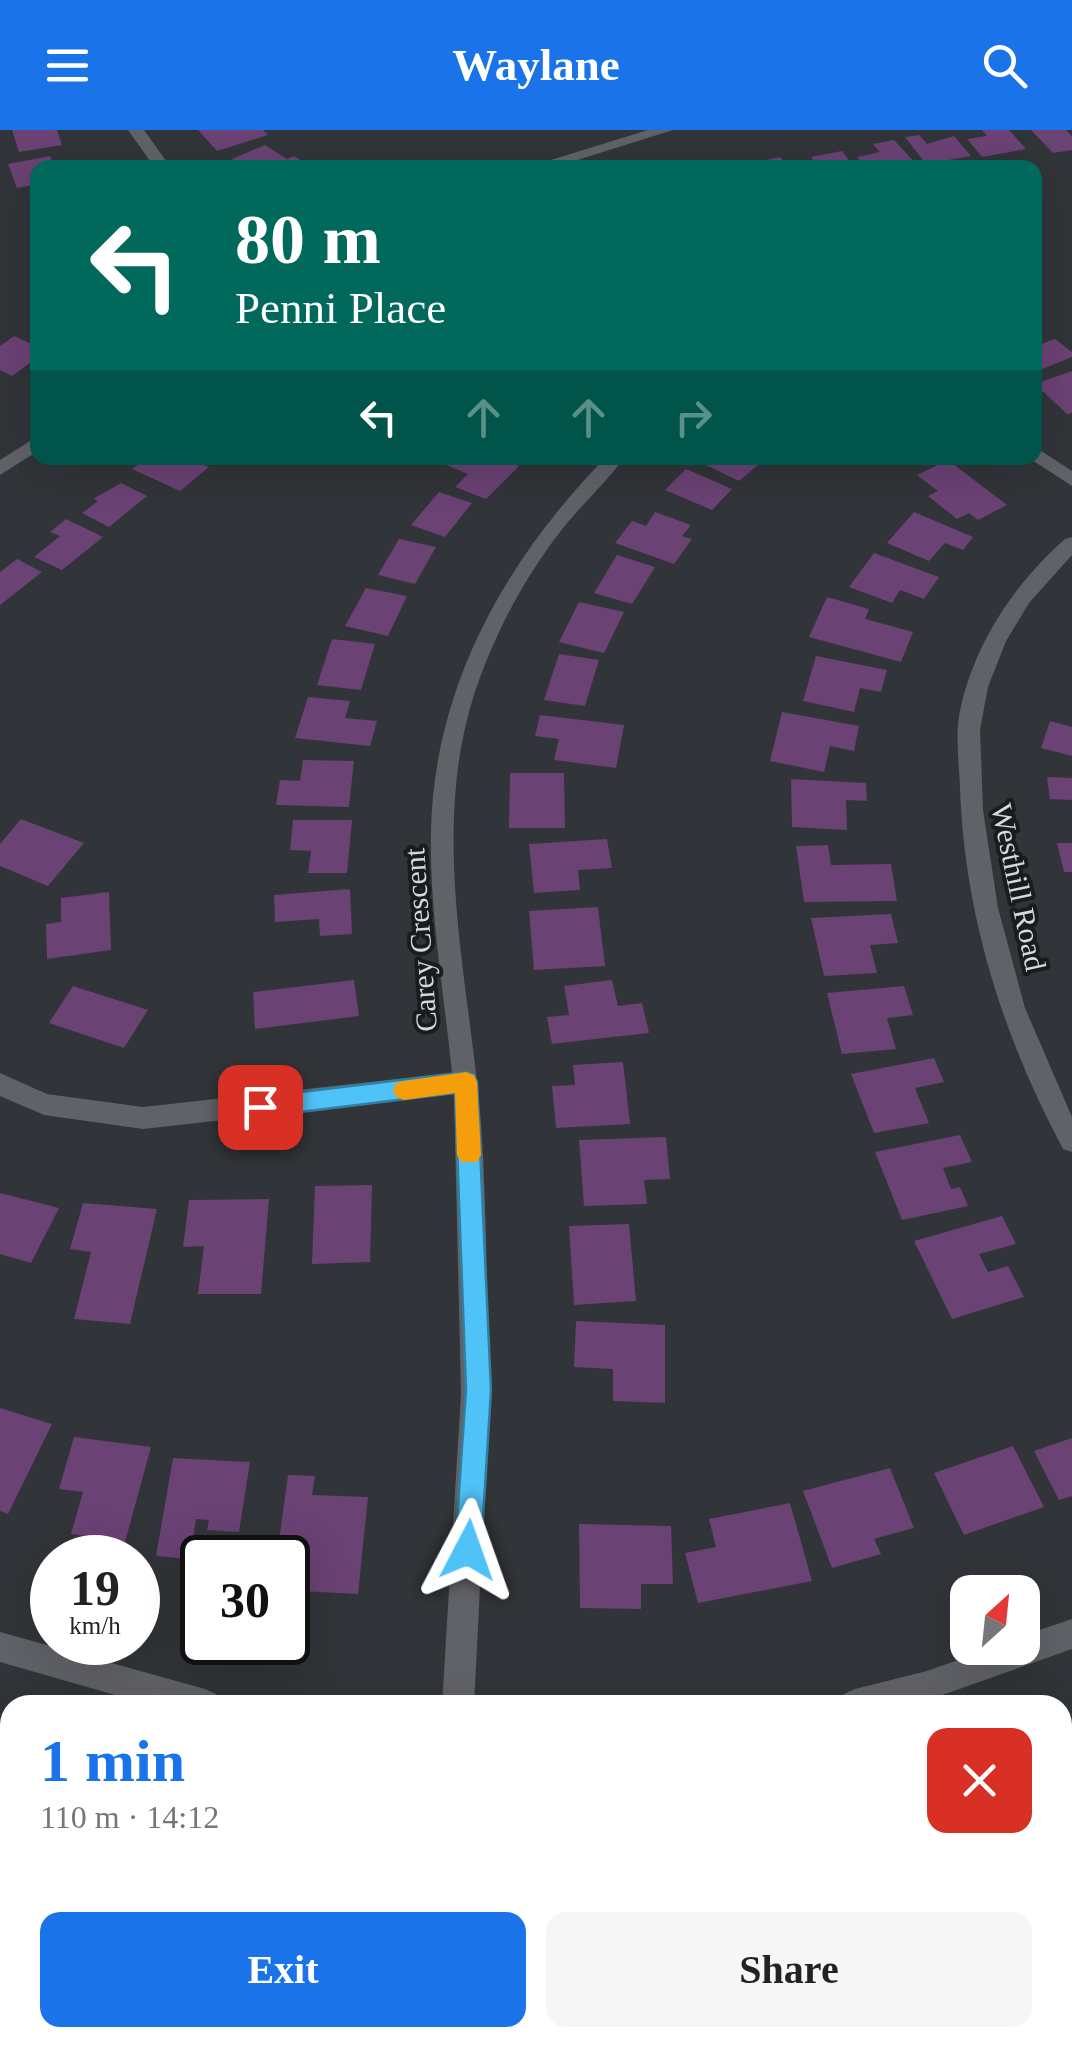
<!DOCTYPE html>
<html lang="en">
<head>
<meta charset="utf-8">
<style>
  body { margin:0; font-family:"Times New Roman",serif; background:#f6f6f6; color:#222; height:100vh; display:flex; flex-direction:column; font-size:38px; white-space:nowrap }
  * { box-sizing:border-box; margin:0 }
  p { font-size:32px; color:#767676 }
  .icon { flex:none; width:55px; height:55px; fill:none; stroke:currentColor; stroke-width:2; stroke-linecap:round; stroke-linejoin:round }
  .map { position:relative; flex:1; overflow:hidden }
  .drawer { position:absolute; left:0px; top:1565px; width:1072px; height:352px; display:flex; flex-direction:column; background:#fff; border-radius:30px 30px 0 0; box-shadow:0 10px 40px #0002 }
  .drawer>* { flex:none }
  .hud { position:absolute; left:30px; top:30px; width:1012px; height:305px; border-radius:20px; box-shadow:0 10px 40px #0002; background:#00695c; color:#fff; overflow:hidden }
  .needle { width:65px; rotate:27deg }
  .fabs { position:absolute; left:950px; top:1445px; display:grid; gap:20px }
  .fabs a { display:grid; place-items:center; width:90px; height:90px; border-radius:20px; background:#fff; box-shadow:0 10px 40px #0002; font-size:50px }
  .speed { position:absolute; left:30px; top:1405px; display:flex; gap:20px; font-size:50px; font-weight:700; text-align:center }
  .speed>* { display:grid; place-content:center; width:130px; height:130px; border-radius:50%; background:#fff; box-shadow:0 10px 40px #0002; line-height:1 }
  .speed small { font-size:25px; font-weight:400 }
  .speed .limit { border:5px solid #111; border-radius:15px; background:#fff; color:#111 }
  .pin { position:absolute; display:grid; place-items:center; width:85px; height:85px; color:#fff; margin:-42px; border-radius:20px; box-shadow:0 5px 15px #0006 }
  .me { position:absolute; width:110px; margin:-55px; rotate:4deg; stroke-linejoin:round; filter:drop-shadow(0 0 8px #0008) }
  .turn { display:flex; align-items:center; gap:35px; height:210px; padding:0 40px; font-size:45px }
  .turn .icon { width:130px; height:130px; stroke-width:2.5 }
  .turn b { display:block; font-size:70px; line-height:85px }
  .lanes { display:flex; align-items:center; height:95px; padding:0 40px; background:#0003; justify-content:center; gap:50px; direction:ltr }
  .lanes .off { opacity:.35 }
  .round { display:grid; place-items:center; flex:none; width:105px; height:105px; border-radius:20px; background:#f6f6f6 }
  .summary { display:flex; align-items:center; justify-content:space-between; height:170px; padding:0 40px }
  h1 { font-size:60px; font-weight:600; line-height:75px; color:#1a73e8 }
  .button { display:flex; gap:20px; margin-top:auto; padding:20px 40px }
  .button a { flex:1; height:115px; border-radius:20px; background:#1a73e8; color:#fff; font-size:40px; font-weight:600; line-height:115px; text-align:center }
  .button a+a { background:#f6f6f6; color:#222 }
  header { display:flex; justify-content:space-between; align-items:center; height:130px; padding:0 40px; background:#1a73e8; color:#fff; font-size:45px; font-weight:600 }
  .map>svg:first-child { display:block }
  .green { fill:#495979 }
  .building { fill:#6a4274 }
  .lines { fill:none; stroke-linecap:round; stroke-linejoin:round }
  .path { stroke:#6c6f73; stroke-width:8; stroke-dasharray:9 9; stroke-linecap:butt }
  .lane { fill:#606268; fill-rule:evenodd }
  .street { fill:#606268; fill-rule:evenodd }
  .secondary { fill:#606268; fill-rule:evenodd }
  .route { fill:#4fc3f7; stroke:#337fa1; stroke-width:2.5 }
  .slow { fill:#f59e0b }
  .labels { text-anchor:middle; dominant-baseline:central; stroke-width:8; stroke-linejoin:round; paint-order:stroke }
  .street-label { font-size:30px; fill:#d6d8db; stroke:#1a1b1d }
</style>
</head>
<body>
<header><svg class="icon" aria-label="menu" viewBox="0 0 24 24"><path d="M4 6h16M4 12h16M4 18h16"/></svg>Waylane<svg class="icon" aria-label="search" viewBox="0 0 24 24"><circle cx="10" cy="10" r="6"/><path d="M15 15l6 6"/></svg></header>
<div class="map">
<svg width="1072" height="1917" viewBox="0 0 1072 1917">
  <rect width="100%" height="100%" fill="#313438"/>
  <path class="green" d="M1063,1617L1072,1636V1917H1056L1055,1908H1062Z"/>
  <g class="building">
    <path d="M12,0H57L62,15L19,22Z"/>
    <path d="M198,0H263L268,5L217,21Z"/>
    <path d="M982,0H1009L1026,19L982,27L967,9L987,6Z"/>
    <path d="M1031,0H1066L1072,6V20L1053,23Z"/>
    <path d="M919,5L927,14L954,6L971,26L926,34L905,7Z"/>
    <path d="M894,10L918,36L866,38L857,27L880,22L873,14Z"/>
    <path d="M265,15L287,29L294,26L302,31L289,38H244L232,29Z"/>
    <path d="M842,21L855,38H819L811,27Z"/>
    <path d="M50,26L54,38H38V54L17,58L8,34Z"/>
    <path d="M780,27L789,38H740V36Z"/>
    <path d="M14,206L38,217V227L12,246L0,240V216Z"/>
    <path d="M1055,209L1072,222V227L1035,242V210L1041,214Z"/>
    <path d="M1072,241V283L1067,284L1035,254Z"/>
    <path d="M147,328L161,331L166,328H189L209,337L180,361L132,339Z"/>
    <path d="M444,328H497L519,336L486,369L455,357L468,344L439,332Z"/>
    <path d="M702,328H766L739,351L698,331Z"/>
    <path d="M948,330L1007,375L978,390L969,383L957,389L928,366L938,361L917,345Z"/>
    <path d="M686,339L732,359L712,380L665,360Z"/>
    <path d="M121,353L147,366L109,397L82,383L98,371L93,369Z"/>
    <path d="M439,362L472,373L445,407L411,395Z"/>
    <path d="M655,382L691,395L682,406L692,409L674,434L615,413L632,391L646,396Z"/>
    <path d="M914,382L973,407L963,420L945,413L929,431L887,413Z"/>
    <path d="M66,389L103,407L62,440L34,427L60,406L50,402Z"/>
    <path d="M399,409L436,417L415,454L378,445Z"/>
    <path d="M874,423L939,447L924,469L900,460L892,473L849,457Z"/>
    <path d="M617,425L655,437L632,474L594,463Z"/>
    <path d="M17,429L42,442L0,475V442Z"/>
    <path d="M366,458L407,466L388,506L345,496Z"/>
    <path d="M827,467L869,479L865,489L913,502L901,532L809,507Z"/>
    <path d="M579,472L624,482L604,523L559,512Z"/>
    <path d="M332,509L375,514L361,560L317,555Z"/>
    <path d="M559,524L599,530L585,576L544,570Z"/>
    <path d="M816,526L887,540L881,562L860,558L854,582L803,571Z"/>
    <path d="M308,567L350,571L345,588L377,591L370,616L295,608Z"/>
    <path d="M782,582L859,596L854,621L830,616L824,642L770,631Z"/>
    <path d="M540,585L624,595L616,638L554,630L559,609L535,606Z"/>
    <path d="M1050,591L1072,597V626L1041,618Z"/>
    <path d="M303,630L354,631L349,677L276,675L280,650L300,651Z"/>
    <path d="M510,643H564L565,698H509Z"/>
    <path d="M1047,647L1072,648V670L1050,669Z"/>
    <path d="M791,649L866,653L867,671L846,670L847,700L792,697Z"/>
    <path d="M21,689L84,713L48,756L0,736V714Z"/>
    <path d="M293,690H352L347,743H308L311,721L290,720Z"/>
    <path d="M607,709L612,738L578,740L580,760L534,763L529,714Z"/>
    <path d="M1057,713H1072V742H1064Z"/>
    <path d="M828,715L831,735L891,734L897,771L804,772L796,716Z"/>
    <path d="M350,759L352,804L320,806L319,789L275,792L274,765Z"/>
    <path d="M109,762L111,820L47,829L46,794L61,792V768Z"/>
    <path d="M598,777L605,836L534,840L529,781Z"/>
    <path d="M891,784L898,813L870,815L877,843L824,846L811,788Z"/>
    <path d="M354,850L359,886L255,899L253,862Z"/>
    <path d="M612,850L618,876L642,873L649,903L552,914L547,887L569,885L564,856Z"/>
    <path d="M73,856L148,880L124,918L49,893Z"/>
    <path d="M904,856L913,885L887,888L896,919L842,924L827,863Z"/>
    <path d="M934,928L944,952L915,958L929,993L874,1003L851,944Z"/>
    <path d="M623,932L630,994L556,998L552,956L575,955L573,935Z"/>
    <path d="M960,1005L972,1032L943,1038L951,1059L960,1057L968,1076L902,1090L875,1022Z"/>
    <path d="M666,1007L670,1049L644,1050L647,1074L584,1076L579,1010Z"/>
    <path d="M372,1055L370,1132L312,1134L315,1056Z"/>
    <path d="M0,1063L59,1078L31,1133L0,1124Z"/>
    <path d="M269,1069L261,1164H198L204,1116L183,1117L189,1070Z"/>
    <path d="M83,1073L157,1079L130,1194L74,1189L91,1122L70,1119Z"/>
    <path d="M1002,1086L1016,1114L979,1124L988,1142L1008,1136L1024,1167L952,1189L914,1111Z"/>
    <path d="M629,1094L636,1171L574,1175L569,1096Z"/>
    <path d="M576,1191L665,1195V1273L613,1271V1239L574,1237Z"/>
    <path d="M0,1278L52,1294L8,1384L0,1381Z"/>
    <path d="M74,1307L151,1317L125,1412L71,1404L83,1362L59,1359Z"/>
    <path d="M1072,1308V1366L1059,1370L1034,1321Z"/>
    <path d="M1013,1316L1044,1377L964,1405L934,1343Z"/>
    <path d="M173,1328L250,1332L239,1402L207,1400L209,1390L196,1389L190,1429L156,1426Z"/>
    <path d="M890,1338L914,1398L874,1409L881,1424L832,1438L803,1361Z"/>
    <path d="M288,1345L315,1346L312,1365L368,1367L358,1464L301,1461L306,1420L278,1418Z"/>
    <path d="M790,1373L812,1451L698,1473L685,1423L716,1417L709,1389Z"/>
    <path d="M579,1394L671,1396L673,1454H641V1479L580,1478Z"/>
    <path d="M214,1908H303L304,1917H215Z"/>
    <path d="M543,1908H641L643,1917H545Z"/>
    <path d="M881,1908H967L971,1917H885Z"/>
  </g>
  <g class="lines">
    <path class="path" d="M1062,1681L1072,1701"/>
    <g class="lane">
      <path d="M414,1908H442L444,1917H416Z"/>
      <path d="M754,1908H782L785,1917H757Z"/>
    </g>
    <g class="street">
      <path d="M128,0H144L171,38H155Z"/>
      <path d="M1035,317L1072,341V356L1029,328H1035Z"/>
      <path d="M605,328H624C605,354 580,376 560,402C522,451 492,509 473,568C427,717 476,874 483,1025C492,1212 484,1388 474,1575H442L461,1264L454,964L143,999L44,985L0,966V943L47,964L143,977L452,943C444,862 429,781 431,699C435,554 506,430 605,328Z"/>
      <path d="M1072,407V425L1029,473L1006,511L988,557L980,600L983,680L998,778L1025,878L1072,987V1022L1063,1019C1003,907 964,784 960,657C959,632 955,605 960,581C974,514 1014,454 1065,409Z"/>
      <path d="M1072,1489V1519L914,1575H839L844,1564L855,1559L927,1541L992,1518H1022V1506Z"/>
      <path d="M0,1502L205,1559L216,1564L221,1575H150L0,1532Z"/>
    </g>
    <g class="secondary">
      <path d="M648,0H673L552,38H525Z"/>
      <path d="M38,306V321L0,345V330Z"/>
    </g>
  </g>
  <path class="route" d="M466,942L474,945L477,952L491,1260L481,1420L477,1429L468,1433L459,1429L455,1420L466,1260L455,963L260,987L252,984L248,977L252,970L260,967Z"/>
  <path class="slow" d="M466,942L474,945L477,952L481,1025L477,1032H461L457,1025L455,963L404,970L396,967L393,960L396,953L404,951Z"/>
  <g class="labels">
    <g class="street-label">
      <text transform="translate(1019 757) rotate(78)">Westhill Road</text>
      <text transform="translate(420 810) rotate(-94)">Carey Crescent</text>
    </g>
  </g>
</svg>
<div class="fabs">
<a><svg class="needle" viewBox="-14 -14 28 28"><path d="M0-13l5 13h-10z" fill="#e53935"/><path d="M0 13l5-13h-10z" fill="#767676"/></svg></a>
</div>
<div class="speed"><div>19<small>km/h</small></div><div class="limit">30</div></div>
<div class="pin" style="left:260px;top:977px;background:#d93025"><svg class="icon" aria-label="arrive" viewBox="0 0 24 24"><path d="M6 21V4h12l-3 4 3 4H6"/></svg></div>
<svg class="me" style="left:468px;top:1420px" viewBox="-20 -20 40 40"><path d="M0-17L14 15 0 8-14 15z" fill="#4fc3f7" stroke="#fff" stroke-width="4"/></svg>
<div class="hud">
<div class="turn"><svg class="icon" aria-label="left" viewBox="0 0 24 24"><path d="M17 20v-9H6M10 6l-5 5 5 5"/></svg><div><b>80 m</b>Penni Place</div></div>
<div class="lanes"><svg class="icon" aria-label="left" viewBox="0 0 24 24"><path d="M17 20v-9H6M10 6l-5 5 5 5"/></svg><svg class="icon off" aria-label="ahead" viewBox="0 0 24 24"><path d="M12 20V5M6 11l6-6 6 6"/></svg><svg class="icon off" aria-label="ahead" viewBox="0 0 24 24"><path d="M12 20V5M6 11l6-6 6 6"/></svg><svg class="icon off" aria-label="right" viewBox="0 0 24 24"><path d="M7 20v-9h11M14 6l5 5-5 5"/></svg></div>
</div>
<section class="drawer">
<div class="summary"><div><h1>1 min</h1><p>110 m · 14:12</p></div><a class="round" style="background:#d93025;color:#fff"><svg class="icon" aria-label="close" viewBox="0 0 24 24"><path d="M6 6l12 12M18 6L6 18"/></svg></a></div>
<div class="button"><a>Exit</a><a>Share</a></div>
</section>
</div>
</body>
</html>
